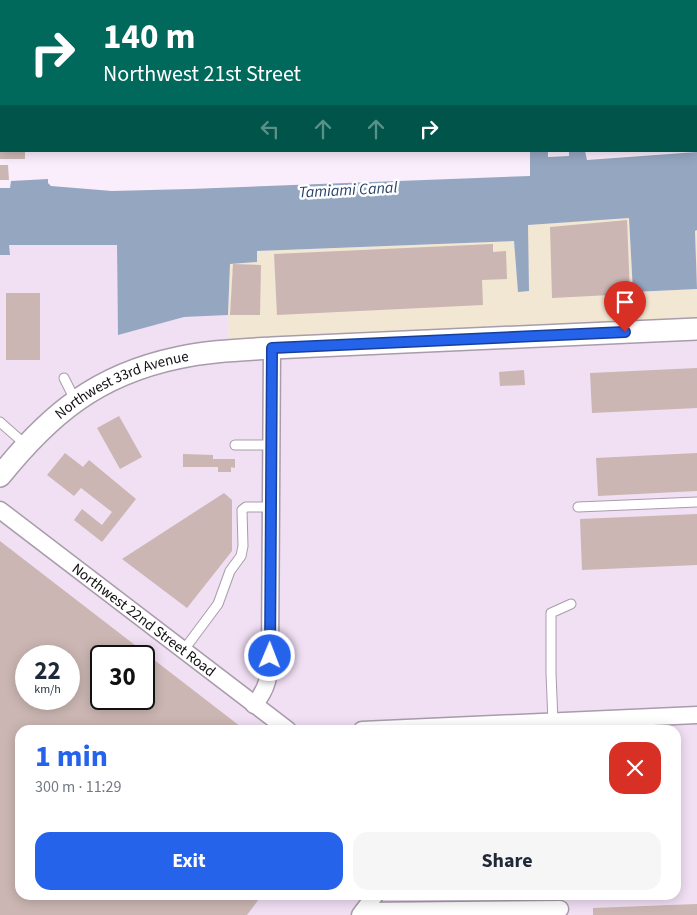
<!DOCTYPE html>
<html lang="en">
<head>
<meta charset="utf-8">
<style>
  body { margin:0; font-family:"Source Sans 3",sans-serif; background:#f6f6f7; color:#1f2937; height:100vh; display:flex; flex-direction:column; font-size:19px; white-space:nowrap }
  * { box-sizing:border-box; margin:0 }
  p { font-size:16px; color:#747a83 }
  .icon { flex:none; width:28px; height:28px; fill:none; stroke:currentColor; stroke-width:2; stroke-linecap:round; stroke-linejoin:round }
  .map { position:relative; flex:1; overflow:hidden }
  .drawer { position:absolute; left:15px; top:725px; width:666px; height:175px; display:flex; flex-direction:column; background:#fff; border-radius:15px; box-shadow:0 2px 12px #0003 }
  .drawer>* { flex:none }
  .hud { position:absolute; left:0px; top:0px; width:698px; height:152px; box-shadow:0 2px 12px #0003; background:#00695c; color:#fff; overflow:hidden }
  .speed { position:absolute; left:15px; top:645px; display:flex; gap:10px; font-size:25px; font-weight:700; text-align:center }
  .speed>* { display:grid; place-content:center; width:65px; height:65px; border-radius:50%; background:#fff; box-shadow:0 2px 12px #0003; line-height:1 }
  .speed small { font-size:12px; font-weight:400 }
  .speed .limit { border:2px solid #111; border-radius:8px; background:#fff; color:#111 }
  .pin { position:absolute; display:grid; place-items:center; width:42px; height:42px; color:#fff; margin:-51px -21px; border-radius:50% 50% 50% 0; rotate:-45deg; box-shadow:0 0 5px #0007 }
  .pin .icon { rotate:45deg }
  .me { position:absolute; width:55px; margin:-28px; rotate:1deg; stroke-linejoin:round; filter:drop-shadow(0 0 4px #0008) }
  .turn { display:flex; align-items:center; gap:18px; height:105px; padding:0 20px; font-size:22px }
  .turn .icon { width:65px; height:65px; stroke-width:2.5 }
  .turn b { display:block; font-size:35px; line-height:42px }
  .lanes { display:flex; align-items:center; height:48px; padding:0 20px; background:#0003; justify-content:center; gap:25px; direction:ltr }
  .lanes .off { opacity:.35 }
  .round { display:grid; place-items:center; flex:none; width:52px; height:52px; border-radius:15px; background:#f6f6f7 }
  .head { display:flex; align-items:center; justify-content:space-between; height:85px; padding:0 20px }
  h1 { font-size:30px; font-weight:700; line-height:38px; color:#2563eb }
  .primary-button { display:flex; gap:10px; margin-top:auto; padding:10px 20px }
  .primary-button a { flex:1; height:58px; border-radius:15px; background:#2563eb; color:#fff; font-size:20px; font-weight:700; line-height:58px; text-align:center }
  .primary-button a+a { background:#f6f6f7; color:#1f2937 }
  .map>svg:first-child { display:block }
  .commercial { fill:#f2e7d2 }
  .built { fill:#f1dff4; fill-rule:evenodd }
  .water { fill:#95a6c0 }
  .building { fill:#cbb6b3; fill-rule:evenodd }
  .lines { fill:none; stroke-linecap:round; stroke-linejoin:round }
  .service-casing { stroke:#a89caa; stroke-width:11 }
  .minor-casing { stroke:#a89caa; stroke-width:19 }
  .tertiary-casing { stroke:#a89caa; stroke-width:24 }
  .service { stroke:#fff; stroke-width:9 }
  .minor { stroke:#fff; stroke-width:16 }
  .tertiary { stroke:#fff; stroke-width:21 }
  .route-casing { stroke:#184099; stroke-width:12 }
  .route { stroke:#2563eb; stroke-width:9 }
  .labels { text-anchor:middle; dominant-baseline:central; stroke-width:5; stroke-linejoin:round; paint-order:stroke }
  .street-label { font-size:15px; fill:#130f14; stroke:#fff }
  .water-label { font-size:16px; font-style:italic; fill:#294368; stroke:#fff }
</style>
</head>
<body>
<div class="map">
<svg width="697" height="915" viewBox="0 0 697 915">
  <rect width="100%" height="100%" fill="#faedfc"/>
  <path class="commercial" d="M629,217L633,292L697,289L695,230H697V333L229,357L228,315L230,263L256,262L257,251L514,241L518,291H528V225Z"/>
  <path class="built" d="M9,245H117L118,334L184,317L228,315L229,357L697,333V915H0V255H9ZM26,656H69V699H26ZM101,656H144V699H101ZM20,730H676V895H20Z"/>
  <path class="water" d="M530,151H548V157L569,156V151H585L587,160L697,152V230L695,231L697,289L633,292L629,218L528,225L529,291L518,292L514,241L257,251V262L230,264L228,315L184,317L118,335L117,245H9L10,255H0V188H10L11,181L48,179V183L51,186L112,191L190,189L530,176Z"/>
  <g class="building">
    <rect x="0" y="151" width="25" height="8"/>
    <path d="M0,165H8L9,180H0Z"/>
    <path d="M627,220L630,294L552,298L550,227Z"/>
    <path d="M493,244V252L506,251L507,279L482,280L483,305L277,315L274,254Z"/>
    <path d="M233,264L261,265L260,315H230Z"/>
    <rect x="6" y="293" width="34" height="67"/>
    <path d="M697,368V408L592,413L590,373Z"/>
    <path d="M524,370L525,385L500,386L499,372Z"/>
    <path d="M119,416L142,457L120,469L97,428Z"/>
    <path d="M65,453L83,467L89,460L136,499L102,542L74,520L82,509L102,525L112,512L81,488L74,496L47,475Z"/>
    <path d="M697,453V491L598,496L596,458Z"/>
    <path d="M183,454L213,455V459H235V468L231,467V472H218V467H183Z"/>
    <path d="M224,493L232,500V551L187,608L122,559Z"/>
    <path d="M697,514V565L582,570L580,519Z"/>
    <path d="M0,541L245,730H20V895H262L247,915H0ZM26,656H69V699H26ZM101,656H144V699H101Z"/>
    <path d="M697,904V915H593V908Z"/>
  </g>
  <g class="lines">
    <defs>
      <g id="service">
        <path d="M64,378L75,400"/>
        <path d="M0,422L26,445"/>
        <path d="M235,445H272"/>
        <path d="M578,507L697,502"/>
        <path d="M183,651L218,604L230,571L241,556L243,546L242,510L246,507H271"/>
        <path d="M553,722L551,673V613L571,604"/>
      </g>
      <g id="minor">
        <path d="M1,0V1"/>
        <path d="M349,0V1"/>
        <path d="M696,36H697"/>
        <path d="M0,70H1"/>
        <path id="s1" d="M0,510L288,730"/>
        <path d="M254,705C268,688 269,677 270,656L272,348"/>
        <path d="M362,730L697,715"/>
        <path d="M363,911L560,909"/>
        <path d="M360,915L375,895"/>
      </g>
      <g id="tertiary">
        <path id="s2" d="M0,476C50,414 97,375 177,358C208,351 240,350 272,348L697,329"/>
      </g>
    </defs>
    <use href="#service" class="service-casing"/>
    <use href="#minor" class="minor-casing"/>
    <use href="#tertiary" class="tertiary-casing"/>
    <use href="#service" class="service"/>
    <use href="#minor" class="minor"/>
    <use href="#tertiary" class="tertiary"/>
  </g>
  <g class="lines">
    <defs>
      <path id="route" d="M270,656L272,348L625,332"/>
    </defs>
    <use href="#route" class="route-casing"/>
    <use href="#route" class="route"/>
  </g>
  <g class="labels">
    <g class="street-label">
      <text stroke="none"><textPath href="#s2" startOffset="156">Northwest 33rd Avenue</textPath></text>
      <text stroke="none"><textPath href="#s1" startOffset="181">Northwest 22nd Street Road</textPath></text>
    </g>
    <g class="water-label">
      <text transform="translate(348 190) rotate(-3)">Tamiami Canal</text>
    </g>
  </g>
</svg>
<div class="speed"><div>22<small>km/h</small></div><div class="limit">30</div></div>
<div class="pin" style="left:625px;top:332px;background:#d93025"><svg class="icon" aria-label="arrive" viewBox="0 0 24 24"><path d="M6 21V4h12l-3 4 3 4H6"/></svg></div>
<svg class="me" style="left:270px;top:656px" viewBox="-20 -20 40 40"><circle r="17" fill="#2563eb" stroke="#fff" stroke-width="3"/><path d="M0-11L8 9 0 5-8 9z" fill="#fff"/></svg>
<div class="hud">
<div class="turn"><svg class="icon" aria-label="right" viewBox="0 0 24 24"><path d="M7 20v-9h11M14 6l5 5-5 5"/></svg><div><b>140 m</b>Northwest 21st Street</div></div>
<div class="lanes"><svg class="icon off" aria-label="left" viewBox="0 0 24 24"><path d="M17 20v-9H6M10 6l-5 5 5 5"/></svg><svg class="icon off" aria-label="ahead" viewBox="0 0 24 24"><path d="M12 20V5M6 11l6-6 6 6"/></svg><svg class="icon off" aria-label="ahead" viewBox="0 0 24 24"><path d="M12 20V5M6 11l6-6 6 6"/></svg><svg class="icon" aria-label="right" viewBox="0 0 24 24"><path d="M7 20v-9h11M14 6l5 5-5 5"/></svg></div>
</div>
<section class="drawer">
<div class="head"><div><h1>1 min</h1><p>300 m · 11:29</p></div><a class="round" style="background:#d93025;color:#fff"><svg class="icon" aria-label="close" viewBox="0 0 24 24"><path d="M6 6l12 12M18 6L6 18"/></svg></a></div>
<div class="primary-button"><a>Exit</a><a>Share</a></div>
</section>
</div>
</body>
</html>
